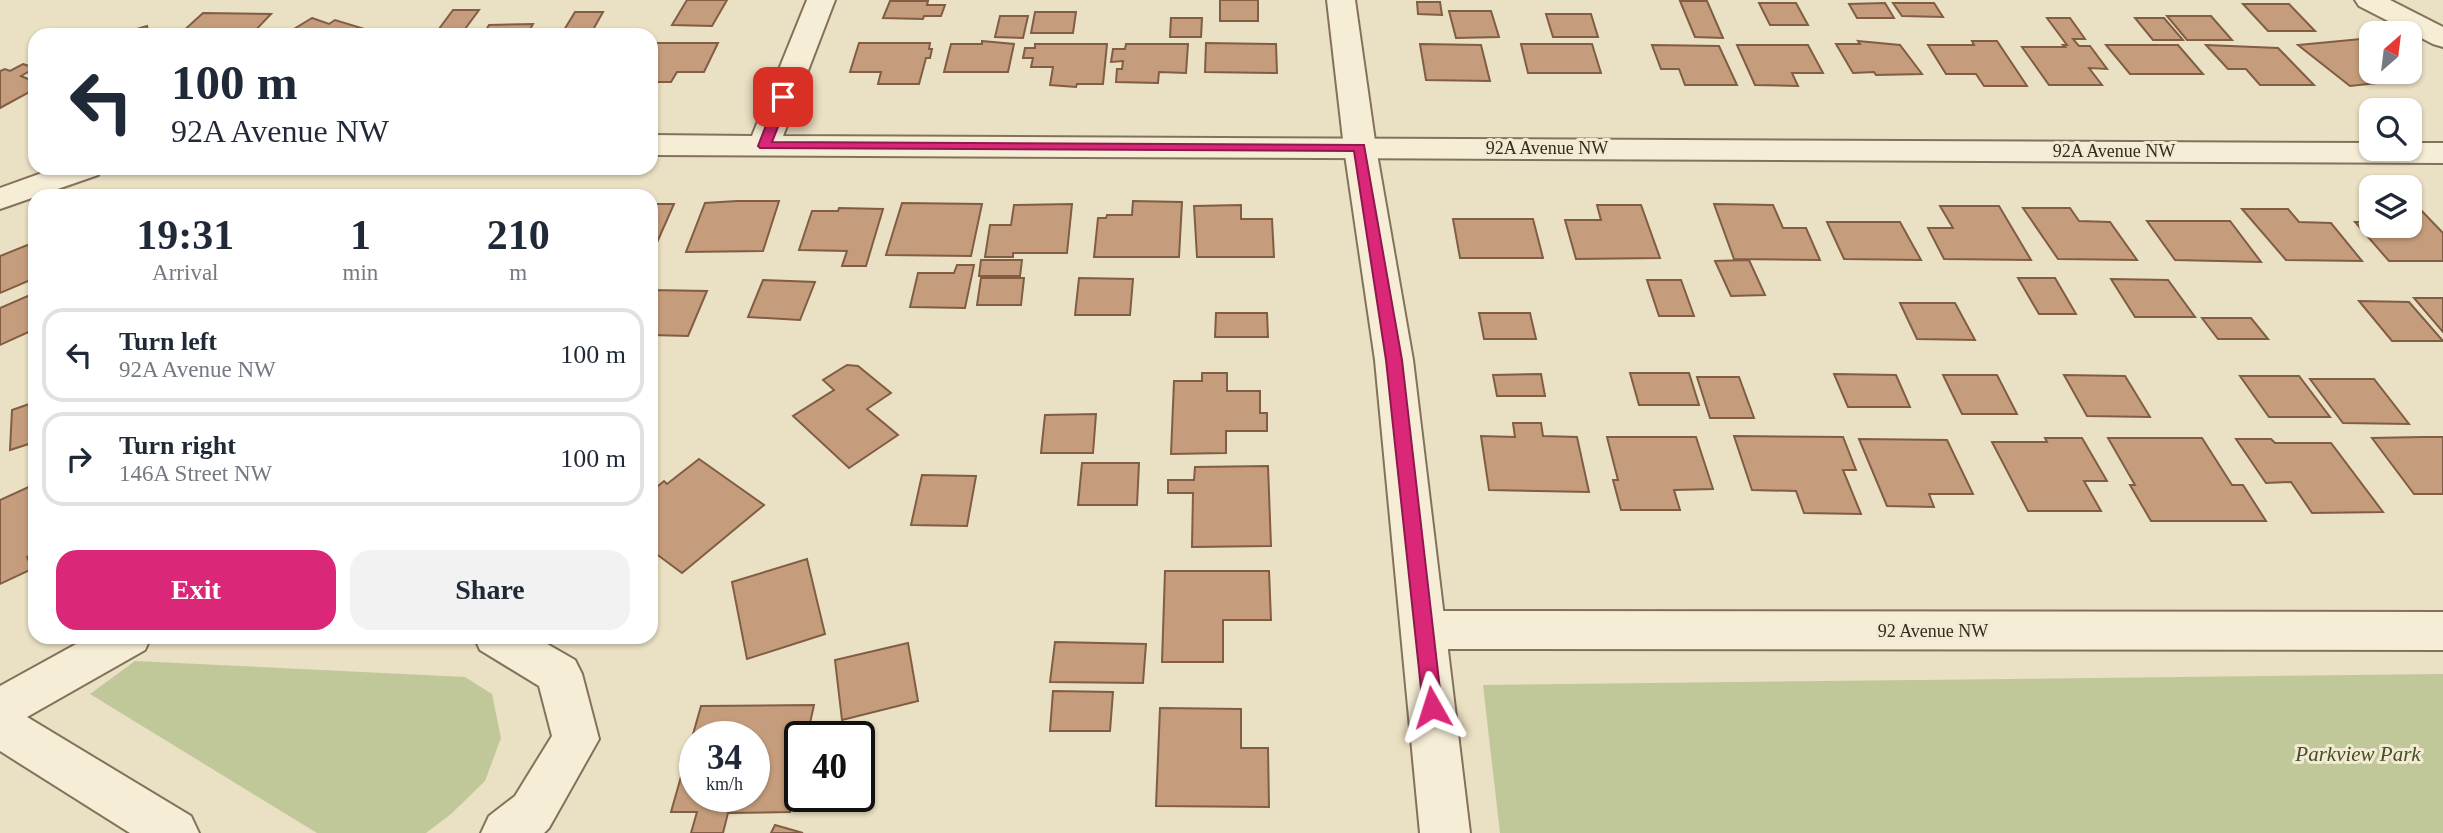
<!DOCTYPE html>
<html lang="en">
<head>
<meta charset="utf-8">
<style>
  body { margin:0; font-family:Georgia,serif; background:#f2f2f3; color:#1f2937; height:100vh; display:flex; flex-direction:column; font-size:26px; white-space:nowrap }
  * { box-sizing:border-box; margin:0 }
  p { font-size:23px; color:#747a83 }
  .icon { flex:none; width:38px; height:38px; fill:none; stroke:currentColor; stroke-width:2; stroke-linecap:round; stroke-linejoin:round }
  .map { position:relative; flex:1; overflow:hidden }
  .details { position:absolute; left:28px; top:189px; width:630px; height:455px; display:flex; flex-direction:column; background:#fff; border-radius:21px; box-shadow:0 2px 5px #0004 }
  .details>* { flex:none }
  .banner { position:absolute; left:28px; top:28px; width:630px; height:147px; border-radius:21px; box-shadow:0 2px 5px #0004; background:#fff; color:#1f2937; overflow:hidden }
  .needle { width:46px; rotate:28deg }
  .fabs { position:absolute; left:2359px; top:21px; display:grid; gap:14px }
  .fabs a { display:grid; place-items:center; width:63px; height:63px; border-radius:14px; background:#fff; box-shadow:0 2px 5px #0004; font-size:35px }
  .speed { position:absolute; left:679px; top:721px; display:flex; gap:14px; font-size:35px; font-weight:700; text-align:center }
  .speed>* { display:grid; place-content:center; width:91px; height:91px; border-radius:50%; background:#fff; box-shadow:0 2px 5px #0004; line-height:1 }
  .speed small { font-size:18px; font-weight:400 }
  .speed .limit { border:4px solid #111; border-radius:10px; background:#fff; color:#111 }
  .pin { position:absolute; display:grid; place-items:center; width:60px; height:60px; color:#fff; margin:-30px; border-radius:14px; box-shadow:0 4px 10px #0006 }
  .me { position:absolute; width:77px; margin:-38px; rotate:354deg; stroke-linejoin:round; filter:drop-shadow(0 0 5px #0008) }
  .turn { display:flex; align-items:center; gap:24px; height:147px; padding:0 28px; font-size:32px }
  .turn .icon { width:91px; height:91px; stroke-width:2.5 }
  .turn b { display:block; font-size:49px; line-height:60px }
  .eta { display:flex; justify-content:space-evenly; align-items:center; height:119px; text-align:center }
  .eta b { font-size:42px; font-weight:700; line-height:49px }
  .button { display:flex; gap:14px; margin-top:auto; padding:14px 28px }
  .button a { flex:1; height:80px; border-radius:21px; background:#db2777; color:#fff; font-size:28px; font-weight:700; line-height:80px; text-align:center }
  .button a+a { background:#f2f2f3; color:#1f2937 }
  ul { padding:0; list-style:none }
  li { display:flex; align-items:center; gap:21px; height:94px; margin:0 14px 10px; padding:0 14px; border:4px solid #e0e1e3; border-radius:21px }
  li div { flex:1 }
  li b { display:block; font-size:26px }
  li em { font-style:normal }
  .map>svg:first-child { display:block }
  .green { fill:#c0c798 }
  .building { fill:#c59d7c; stroke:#805d43; stroke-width:2; fill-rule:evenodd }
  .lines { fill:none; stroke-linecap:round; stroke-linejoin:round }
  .minor-casing { stroke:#83725b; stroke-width:4 }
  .tertiary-casing { stroke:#83725b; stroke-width:4 }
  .minor { fill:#f6edd6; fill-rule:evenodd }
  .tertiary { fill:#f6edd6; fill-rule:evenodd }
  .route { fill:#db2777; stroke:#8e194d; stroke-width:2 }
  .labels { text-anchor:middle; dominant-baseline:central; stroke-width:6; stroke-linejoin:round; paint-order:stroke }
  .street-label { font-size:18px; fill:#342a1e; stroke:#f2ead2 }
  .near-park-label { font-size:21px; font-style:italic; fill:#444f27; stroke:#f2ead2 }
</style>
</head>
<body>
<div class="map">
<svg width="2443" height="833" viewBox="0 0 2443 833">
  <rect width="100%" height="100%" fill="#eae0c3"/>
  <g class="green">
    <path d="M135,661L465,677L492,694L501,738L485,781L451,814L426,833H317L90,694Z"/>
    <path d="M2443,674V833H1500L1483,685Z"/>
  </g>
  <g class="building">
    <path d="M687,0H727L712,26L672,25Z"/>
    <rect x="1220" y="0" width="38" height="21"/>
    <path d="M890,1H928L927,5H945L941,16H924L923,19L883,18Z"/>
    <path d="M1680,1H1707L1723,38L1695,37Z"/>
    <path d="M1417,2H1440L1442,15L1418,14Z"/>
    <path d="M1759,3H1796L1808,25H1770Z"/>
    <path d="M1885,3L1894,18H1857L1849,4Z"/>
    <path d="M1893,3H1934L1943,17L1902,16Z"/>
    <path d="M2243,4H2289L2315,31H2268Z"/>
    <path d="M453,10H479L462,33H436Z"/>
    <path d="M1449,11H1491L1499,37L1456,38Z"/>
    <path d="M575,12H603L590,35H561Z"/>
    <path d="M1035,12H1076L1073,33H1031Z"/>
    <path d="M203,13L271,14L251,35L180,34Z"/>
    <path d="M1546,14H1591L1598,37H1553Z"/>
    <path d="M1000,16H1028L1023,38L995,37Z"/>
    <path d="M2167,16H2211L2232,40H2187Z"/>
    <path d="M312,18L329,24L335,20L368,30L360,35H284Z"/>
    <path d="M1171,18H1202L1201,37H1170Z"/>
    <path d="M2047,18H2070L2085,39H2073L2079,46H2090L2107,69L2089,68L2102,85H2049L2022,47H2065L2063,45H2067Z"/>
    <path d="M2135,18H2164L2183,40H2153Z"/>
    <path d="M533,24L527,35H483L489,25Z"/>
    <path d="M147,26L149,35H116Z"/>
    <path d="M2361,39L2371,46V72H2384L2396,81L2350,86L2298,45Z"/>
    <path d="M982,41L1014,44L1008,72H944L951,44H982Z"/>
    <path d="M1858,41L1900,45L1922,74L1876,75L1874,72L1853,73L1836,44H1860Z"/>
    <path d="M1972,41H1997L2027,86H1984L1976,74H1946L1928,45H1974Z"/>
    <path d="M655,43H718L704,72H677L671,82H651V50Z"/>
    <path d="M859,43H930L929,49H932L930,58H926L919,84H878L881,72H850Z"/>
    <path d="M1206,43L1276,44L1277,73L1205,72Z"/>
    <path d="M1035,44H1107L1103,84H1077L1076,87L1050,85L1053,67H1031L1033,58H1023L1025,48H1035Z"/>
    <path d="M1126,44H1188L1186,73L1159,72L1158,83L1116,82L1117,69H1122L1123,61L1111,62L1113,49H1125Z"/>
    <path d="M1420,44L1481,45L1490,81L1426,80Z"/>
    <path d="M1521,44H1592L1601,73H1528Z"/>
    <path d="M1652,45L1719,46L1737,85H1685L1679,69H1661Z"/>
    <path d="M1737,45H1808L1823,73H1792L1798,86L1755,85Z"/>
    <path d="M2106,45H2178L2203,74H2130Z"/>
    <path d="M2206,45L2278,48L2314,85H2260L2246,69H2228Z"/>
    <path d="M23,64L35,68L21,76L35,82V89L0,108V71L5,69L10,71Z"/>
    <path d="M737,201H779L763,251L686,252L705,203Z"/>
    <path d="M1133,201L1182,202L1179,257H1094L1098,218H1106L1107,215H1132Z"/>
    <path d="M902,203L982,204L971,256L886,255Z"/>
    <path d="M651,204H674L651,256Z"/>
    <path d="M1072,204L1067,253H1013V257H985L990,225H1011L1014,205Z"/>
    <path d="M1714,204L1773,205L1783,228H1806L1820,260L1734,259Z"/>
    <path d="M1241,205V219H1272L1274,257H1197L1194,206Z"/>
    <path d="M1597,205H1641L1660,258L1576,259L1565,220H1601Z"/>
    <path d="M1940,206H1999L2031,260L1944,259L1928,228H1953Z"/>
    <path d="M2410,207H2418L2443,233V261H2389L2355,222H2371V226H2410Z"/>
    <path d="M839,208L883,209L866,266H842L847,251L799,250L812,211H838Z"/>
    <path d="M2023,208H2070L2079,221L2110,222L2137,260L2058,259Z"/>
    <path d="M2242,209H2288L2299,222L2331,223L2362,261L2286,260Z"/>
    <path d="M1453,219H1533L1543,258H1460Z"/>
    <path d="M2147,221H2230L2261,262L2175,260Z"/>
    <path d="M1827,222H1900L1921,260L1844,259Z"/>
    <path d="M35,242V278L0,293V256Z"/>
    <path d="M981,260H1022L1020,276H979Z"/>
    <path d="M1749,260L1765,295L1731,296L1715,261Z"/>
    <path d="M957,265H974L965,308L910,307L918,273H954Z"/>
    <path d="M981,278H1024L1021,305H977Z"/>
    <path d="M1079,278L1133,279L1130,315H1075Z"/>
    <path d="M2018,278H2055L2076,314H2039Z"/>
    <path d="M2111,279L2168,280L2195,317H2135Z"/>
    <path d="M763,280L815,282L800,320L748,317Z"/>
    <path d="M1647,280H1681L1694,316H1659Z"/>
    <path d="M651,290L707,291L688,336L651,335Z"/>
    <path d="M30,295L35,303V329L0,345V308Z"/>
    <path d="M2414,298H2443V332Z"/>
    <path d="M2359,301L2409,302L2443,341H2392Z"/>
    <path d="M1900,303H1955L1975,340L1917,339Z"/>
    <path d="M1216,313H1267L1268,337H1215Z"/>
    <path d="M1479,313H1530L1536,339H1484Z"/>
    <path d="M2202,318H2251L2268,339H2218Z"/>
    <path d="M847,365L858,366L891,393L867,409L898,435L849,468L793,416L834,390L823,380Z"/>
    <path d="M1202,373H1227V391H1260V413H1267V431H1226V453L1171,454L1174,381H1202Z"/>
    <path d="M1630,373H1689L1699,405H1639Z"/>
    <path d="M1541,374L1545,396H1497L1493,375Z"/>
    <path d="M1834,374L1896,375L1910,407H1848Z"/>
    <path d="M1943,375H1997L2017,414H1962Z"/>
    <path d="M2064,375L2125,376L2150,417L2087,416Z"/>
    <path d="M2240,376H2299L2330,417H2269Z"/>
    <path d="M1697,377H1739L1754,418H1710Z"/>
    <path d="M2310,379H2374L2409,424L2343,423Z"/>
    <path d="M35,402V442L10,450L12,410Z"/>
    <path d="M1096,414L1093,453H1041L1045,415Z"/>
    <path d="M1513,423H1541L1543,436L1577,437L1589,492L1489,490L1481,436L1515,437Z"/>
    <path d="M1734,436L1843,437L1856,470H1843L1861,514L1804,513L1796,491L1752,490Z"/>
    <path d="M1607,437H1696L1713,489L1674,490L1680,510H1621L1613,480H1618Z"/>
    <path d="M2422,437H2443V494H2414L2372,438Z"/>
    <path d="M2045,438H2082L2107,481H2084L2101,511H2028L1992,442H2047Z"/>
    <path d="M2108,438H2202L2232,485H2243L2266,521H2151L2130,485H2135Z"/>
    <path d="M1859,439L1947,440L1973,494H1929L1934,507L1887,506Z"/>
    <path d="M2236,439H2271L2275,443H2331L2383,512L2312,513L2291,482L2266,483Z"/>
    <path d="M699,459L764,505L682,573L651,550V492L664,481L667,484Z"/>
    <path d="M1082,463H1139L1137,505H1078Z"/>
    <path d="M1268,466L1271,546L1192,547L1193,493H1168V480H1194L1195,467Z"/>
    <path d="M922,475L976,476L967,526L911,525Z"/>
    <path d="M35,484V553L27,557L32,569L0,584V500Z"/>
    <path d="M807,559L825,634L747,659L732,582Z"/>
    <path d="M1165,571H1269L1271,620H1223V662H1162Z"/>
    <path d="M1055,642L1146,644L1143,683L1050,682Z"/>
    <path d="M908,643L918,701L842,720L835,660Z"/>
    <path d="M1053,691L1113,692L1110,731H1050Z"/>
    <path d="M814,705L807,737H800V769L790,812L728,813L723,833H691L697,812H671L701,706ZM695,737H754V796H695Z"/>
    <path d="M1160,708L1241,709V748H1268L1269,807L1156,806Z"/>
    <path d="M775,825L803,833H771Z"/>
  </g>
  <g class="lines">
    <defs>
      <g id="minor">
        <path d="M807,0H835L783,136L2371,143V149H2410V143H2443V163L651,155V135L752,136Z"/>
        <path d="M2355,0H2390L2443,27V47L2433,44L2359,6Z"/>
        <path d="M56,168H103L98,175L0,209V188Z"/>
        <path d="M1424,611L2443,612V650L1424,649L1408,643L1402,630L1408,617Z"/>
        <path d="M89,637H151L145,650L27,717L191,816L199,833H130L0,751V686Z"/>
        <path d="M474,637H535L575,660L582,674L599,739L549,828L544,833H481L489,816L515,796L552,736L539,686L480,650Z"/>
      </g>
      <path id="tertiary" d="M1327,0H1355L1376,148L1413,360L1470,833H1420L1375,360L1344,148Z"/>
    </defs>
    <use href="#minor" class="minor-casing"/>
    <use href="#tertiary" class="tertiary-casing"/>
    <use href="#minor" class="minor"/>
    <use href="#tertiary" class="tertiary"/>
  </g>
  <path class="route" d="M783,93L790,97L772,142L1364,145L1402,360L1442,707L1439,713L1432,715L1425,713L1423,707L1386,360L1354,151L760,148L758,146L777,97Z"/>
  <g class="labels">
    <g class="street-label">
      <text x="1547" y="148">92A Avenue NW</text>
      <text x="2114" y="151">92A Avenue NW</text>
      <text x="1933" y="631">92 Avenue NW</text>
    </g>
    <g class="near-park-label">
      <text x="2358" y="754">Parkview Park</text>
    </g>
  </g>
</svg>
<div class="fabs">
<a><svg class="needle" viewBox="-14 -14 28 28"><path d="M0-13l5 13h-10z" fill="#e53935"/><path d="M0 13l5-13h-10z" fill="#747a83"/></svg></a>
<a><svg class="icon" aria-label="search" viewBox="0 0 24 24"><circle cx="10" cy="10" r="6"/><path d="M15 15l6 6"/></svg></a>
<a><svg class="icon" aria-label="layers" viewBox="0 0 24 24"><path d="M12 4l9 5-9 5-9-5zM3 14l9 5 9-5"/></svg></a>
</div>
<div class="speed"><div>34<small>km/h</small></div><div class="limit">40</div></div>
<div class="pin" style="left:783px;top:97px;background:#d93025"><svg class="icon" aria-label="arrive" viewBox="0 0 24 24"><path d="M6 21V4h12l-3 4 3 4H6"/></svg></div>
<svg class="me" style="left:1432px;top:707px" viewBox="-20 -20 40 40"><path d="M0-17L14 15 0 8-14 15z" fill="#db2777" stroke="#fff" stroke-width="4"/></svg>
<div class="banner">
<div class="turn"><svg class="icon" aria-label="left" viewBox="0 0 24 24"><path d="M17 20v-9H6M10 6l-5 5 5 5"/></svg><div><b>100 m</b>92A Avenue NW</div></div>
</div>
<section class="details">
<div class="eta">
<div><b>19:31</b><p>Arrival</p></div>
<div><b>1</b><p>min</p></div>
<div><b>210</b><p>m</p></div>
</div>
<ul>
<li><svg class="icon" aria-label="left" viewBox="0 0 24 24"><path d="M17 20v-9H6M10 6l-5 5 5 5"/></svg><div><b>Turn left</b><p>92A Avenue NW</p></div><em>100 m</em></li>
<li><svg class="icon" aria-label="right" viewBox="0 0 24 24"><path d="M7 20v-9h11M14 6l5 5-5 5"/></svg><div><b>Turn right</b><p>146A Street NW</p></div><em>100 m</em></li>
</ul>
<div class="button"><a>Exit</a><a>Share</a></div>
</section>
</div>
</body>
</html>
